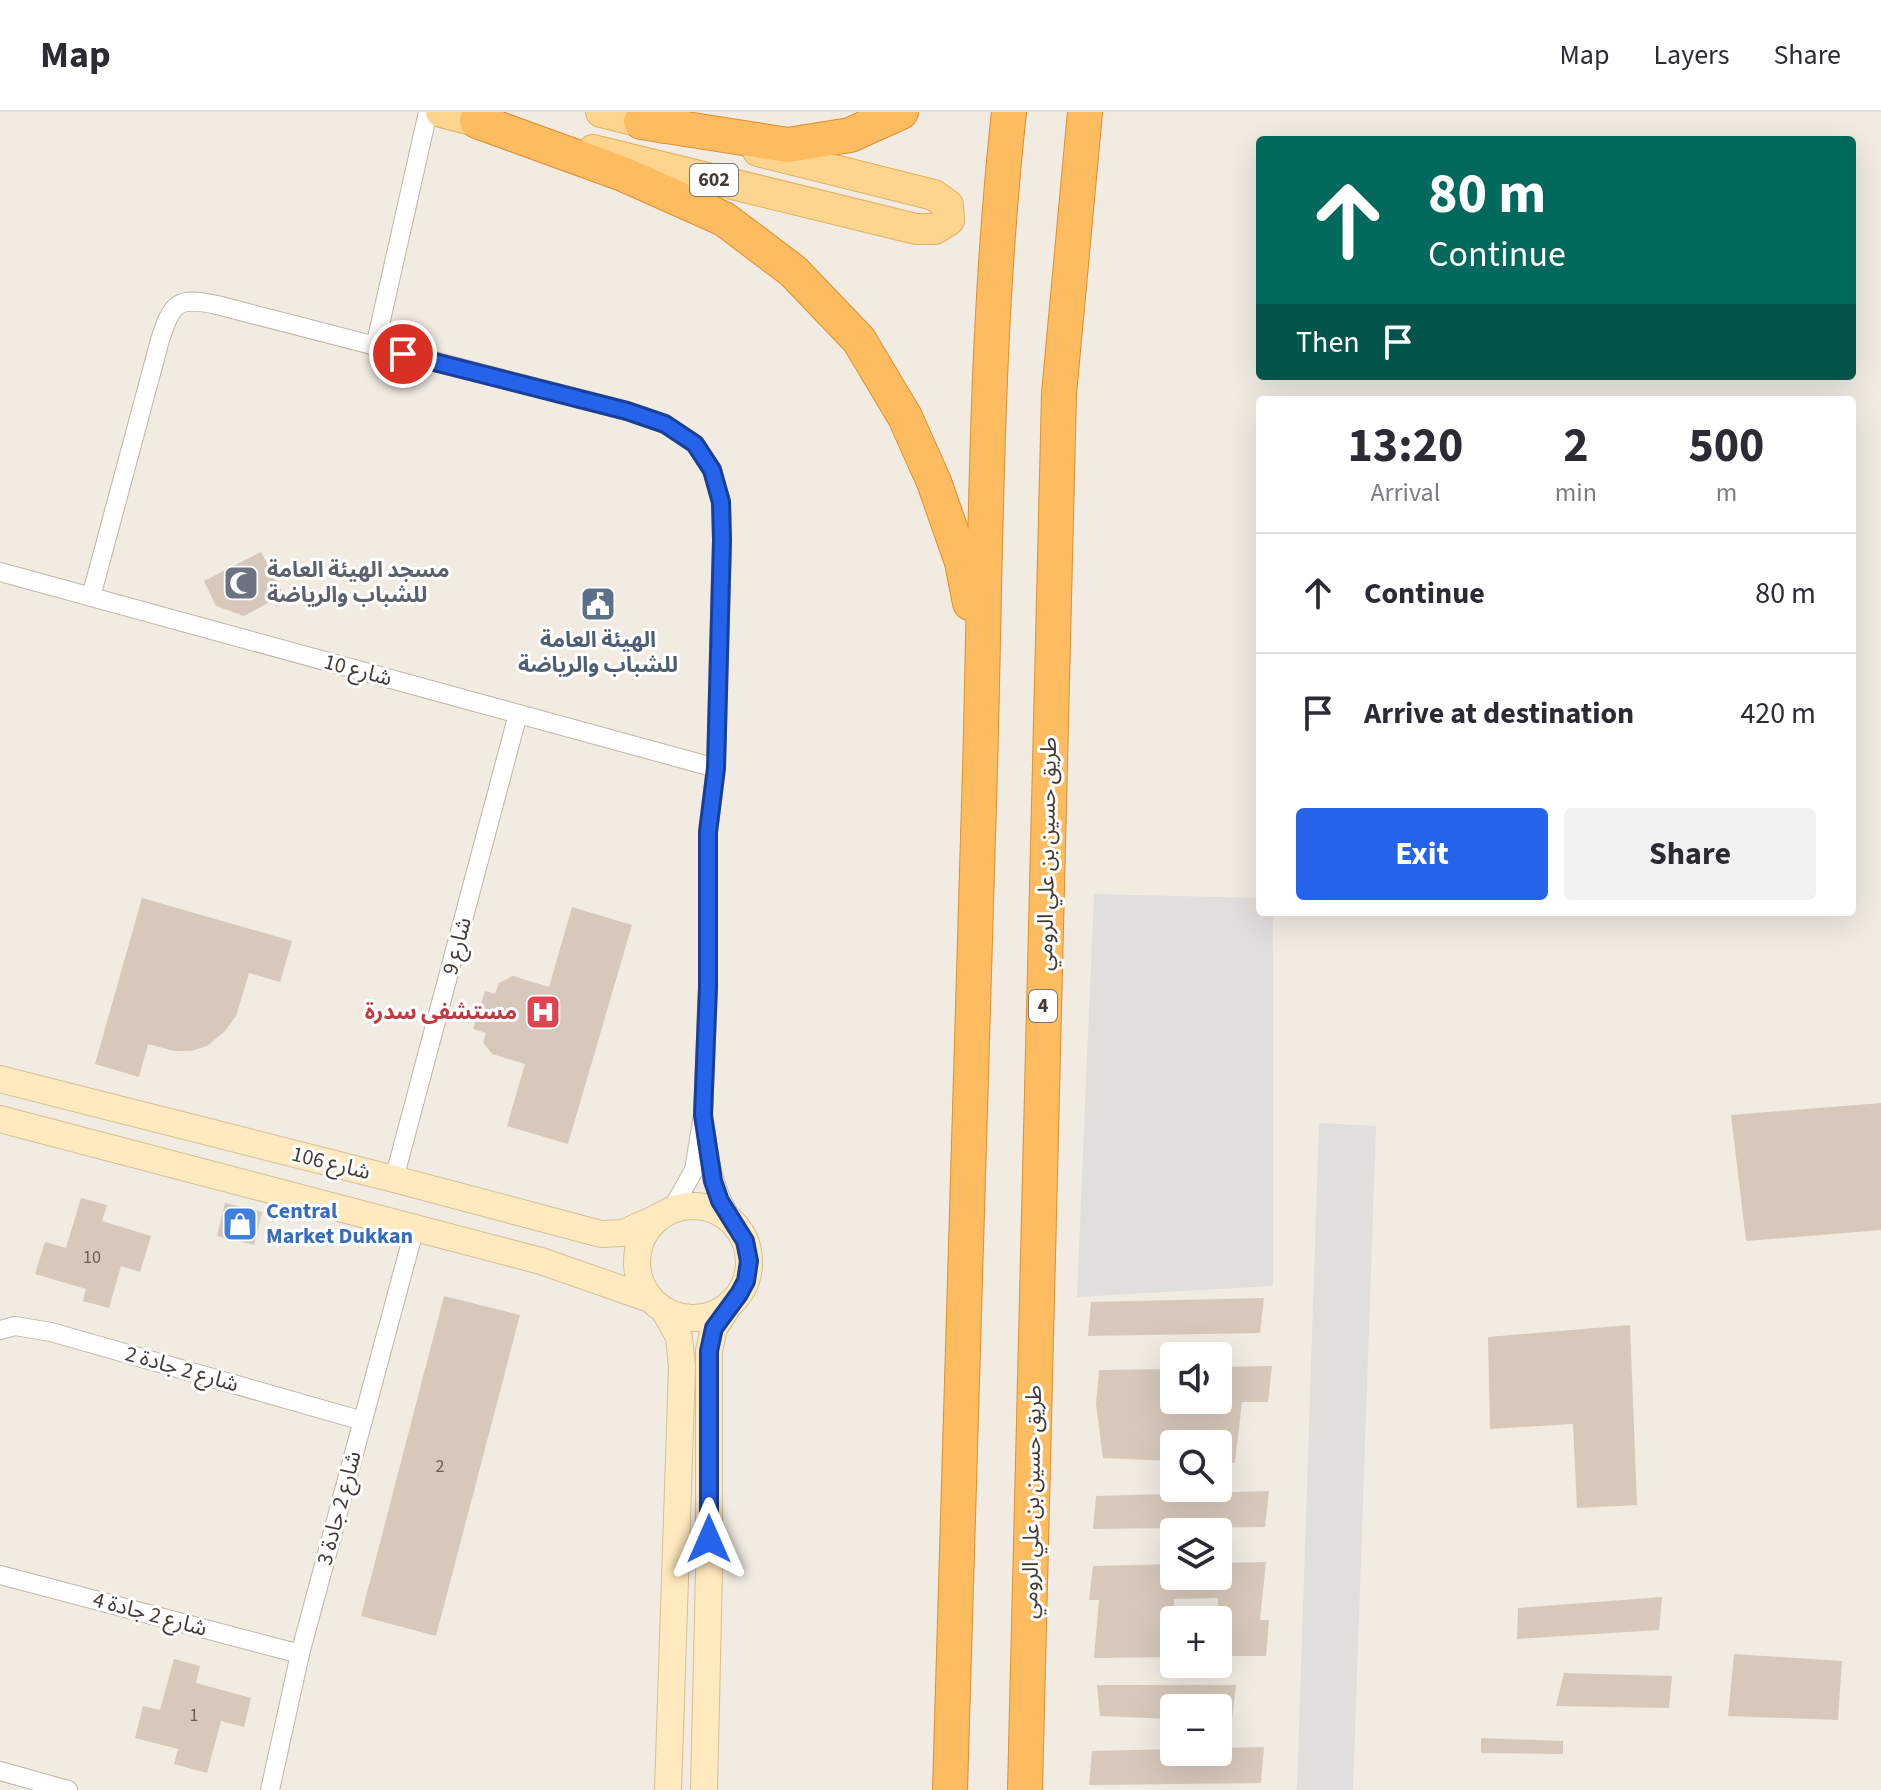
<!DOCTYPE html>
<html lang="en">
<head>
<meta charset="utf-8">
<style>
  body { margin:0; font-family:"Source Sans 3","Noto Sans Arabic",sans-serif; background:#f2f2f3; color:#2b2b33; height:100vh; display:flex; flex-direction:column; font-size:30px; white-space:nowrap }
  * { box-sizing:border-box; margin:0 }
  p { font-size:26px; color:#7c7c81 }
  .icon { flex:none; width:44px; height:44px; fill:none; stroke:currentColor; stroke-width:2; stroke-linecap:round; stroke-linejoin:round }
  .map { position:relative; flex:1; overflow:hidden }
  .details { position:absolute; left:1256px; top:284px; width:600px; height:520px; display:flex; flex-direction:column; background:#fff; border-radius:8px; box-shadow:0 8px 32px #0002 }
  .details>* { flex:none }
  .top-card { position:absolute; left:1256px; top:24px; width:600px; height:244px; border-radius:8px; box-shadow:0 8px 32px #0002; background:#00695c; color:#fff; overflow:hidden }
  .buttons { position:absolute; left:1160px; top:1230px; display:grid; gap:16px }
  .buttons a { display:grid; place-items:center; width:72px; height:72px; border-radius:8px; background:#fff; box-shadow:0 8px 32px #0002; font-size:40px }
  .pin { position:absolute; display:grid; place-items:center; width:68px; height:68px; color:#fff; margin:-34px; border:4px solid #fff; border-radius:50%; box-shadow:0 2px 8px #0007 }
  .me { position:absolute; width:88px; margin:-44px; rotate:0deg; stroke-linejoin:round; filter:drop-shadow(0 0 6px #0008) }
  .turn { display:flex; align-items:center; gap:28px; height:168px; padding:0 40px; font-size:36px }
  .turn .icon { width:104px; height:104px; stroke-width:2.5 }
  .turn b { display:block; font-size:56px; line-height:68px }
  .then { display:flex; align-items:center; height:76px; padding:0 40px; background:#0003; gap:16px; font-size:30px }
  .eta { display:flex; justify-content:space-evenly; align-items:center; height:136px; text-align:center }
  .eta b { font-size:48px; font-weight:700; line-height:56px }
  .button { display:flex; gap:16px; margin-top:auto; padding:16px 40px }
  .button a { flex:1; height:92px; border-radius:8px; background:#2563eb; color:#fff; font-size:32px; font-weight:700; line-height:92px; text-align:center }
  .button a+a { background:#f2f2f3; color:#2b2b33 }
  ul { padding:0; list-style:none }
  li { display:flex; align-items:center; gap:24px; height:120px; padding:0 40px; border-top:2px solid #e1e1e2 }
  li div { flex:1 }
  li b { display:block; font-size:30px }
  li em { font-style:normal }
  header { display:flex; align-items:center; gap:48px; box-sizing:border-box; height:112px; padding:0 40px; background:#fff; border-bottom:2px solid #e1e1e2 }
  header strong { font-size:38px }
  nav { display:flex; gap:44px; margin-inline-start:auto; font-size:28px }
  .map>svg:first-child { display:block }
  .parking { fill:#e1dedb }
  .building { fill:#d6c9bb }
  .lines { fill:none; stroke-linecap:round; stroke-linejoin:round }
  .street-casing { stroke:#bfb5a8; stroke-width:20 }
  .secondary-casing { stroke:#d5be93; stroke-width:28 }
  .primary-casing { stroke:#e3b05e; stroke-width:32 }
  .highway-casing { stroke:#dd8f30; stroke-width:36 }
  .street { stroke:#fff; stroke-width:18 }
  .secondary { stroke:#ffeabf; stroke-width:26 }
  .primary { stroke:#fed58e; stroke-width:30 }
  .highway { stroke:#febc60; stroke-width:34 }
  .route-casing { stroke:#184099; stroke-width:20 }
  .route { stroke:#2563eb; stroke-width:14 }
  .labels { text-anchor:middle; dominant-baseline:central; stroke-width:6; stroke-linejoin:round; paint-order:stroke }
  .number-label { font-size:18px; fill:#685e55 }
  .shield { fill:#fff; stroke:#7b7670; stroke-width:2 }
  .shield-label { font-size:20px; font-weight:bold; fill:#433b33 }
  .worship-label { font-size:22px; font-weight:bold; fill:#5b616d; stroke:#fff; text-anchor:start }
  .service-label { font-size:22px; font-weight:bold; fill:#4e5e75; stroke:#fff }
  .street-label { font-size:22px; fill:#433b33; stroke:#fff }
  .health-label { font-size:22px; font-weight:bold; fill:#be3a42; stroke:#fff; text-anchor:end }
  .shop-label { font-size:22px; font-weight:bold; fill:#366cbe; stroke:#fff; text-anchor:start }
</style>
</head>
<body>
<header>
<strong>Map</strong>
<nav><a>Map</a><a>Layers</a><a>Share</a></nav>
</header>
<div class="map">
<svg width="1881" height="1678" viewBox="0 0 1881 1678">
  <rect width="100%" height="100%" fill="#f1ebe2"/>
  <g class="parking">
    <path d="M1094,782L1260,786V800H1273V1174L1077,1185Z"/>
    <path d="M1319,1011L1376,1014L1353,1678H1297Z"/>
  </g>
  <g class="building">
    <path d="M261,440L281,478L279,485L244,504L216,494L204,469Z"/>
    <path d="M142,786L292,829L280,870L249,861L236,904L224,920L207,934L191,939H174L148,932L139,965L95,952Z"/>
    <path d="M572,795L632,813L568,1032L507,1014L525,952L492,942L483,930L486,921L473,917L485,879L495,882L499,871L513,864L549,875Z"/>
    <path d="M1881,991V1118L1746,1129L1731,1003Z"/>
    <path d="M81,1086L107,1093L102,1109L151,1124L140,1160L121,1154L109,1196L83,1189L86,1177L35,1162L45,1130L66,1136Z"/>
    <path d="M225,1091L262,1100L254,1133L217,1124Z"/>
    <path d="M444,1184L520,1203L436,1524L361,1504Z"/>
    <path d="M1264,1186L1260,1221L1088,1224L1091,1190Z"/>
    <path d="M1630,1213L1637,1393L1577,1396L1573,1312L1490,1317L1488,1225Z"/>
    <path d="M1272,1254L1268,1290H1242L1235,1351L1218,1350V1332H1174V1349L1103,1346L1096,1292L1099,1258L1174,1257V1288H1218V1255Z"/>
    <path d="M1269,1379L1265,1415L1093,1417L1096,1384Z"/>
    <path d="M1266,1450L1260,1508H1269L1266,1544H1218V1486L1174,1487V1545L1094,1546L1099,1488H1089L1093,1454L1174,1452V1464H1218V1451Z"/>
    <path d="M1662,1485L1659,1518L1517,1527L1518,1496Z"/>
    <path d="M1734,1542L1842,1549L1838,1608L1728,1604Z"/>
    <path d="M174,1547L200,1554L196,1571L251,1586L244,1615L221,1609L207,1661L174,1652L178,1637L135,1626L143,1594L160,1598Z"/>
    <path d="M1564,1561L1672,1564L1669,1596L1556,1594Z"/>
    <path d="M1097,1573H1236L1232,1609H1218V1596H1174V1607L1100,1604Z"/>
    <path d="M1481,1626L1563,1629V1642L1481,1641Z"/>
    <path d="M1264,1635L1261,1671L1089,1673L1092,1639L1174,1637V1640H1218V1636Z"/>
  </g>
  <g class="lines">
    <defs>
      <g id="street">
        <path d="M375,235L428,0"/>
        <path d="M0,460L716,656"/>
        <path d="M91,485L160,228C172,191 177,184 217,193L627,299L665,312L695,332L712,358L721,390L722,428L716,656L708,720V875L703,1003L694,1058L672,1097"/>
        <path d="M706,1023C711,1060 715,1081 736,1113"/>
        <path d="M394,1067L518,602"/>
        <path d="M0,1218L15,1214L51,1220L363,1309"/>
        <path d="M0,1463L300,1542"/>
        <path d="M0,1659L68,1678"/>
        <path d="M270,1678L300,1542L415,1115"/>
      </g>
      <g id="secondary">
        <path d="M0,967L394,1067L601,1122L623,1121L659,1105"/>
        <path d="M0,1007L541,1149L650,1187"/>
        <circle cx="693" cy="1150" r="56"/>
        <path d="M664,1198L679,1225L682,1255L668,1678"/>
        <path d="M704,1678L709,1459V1239L714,1216L729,1193"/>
      </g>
      <g id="primary">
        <path d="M441,0L499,15"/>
        <path d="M601,0L665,16"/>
        <path d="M593,38L916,117H935L949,108L948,93L934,83L758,39"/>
      </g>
      <g id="highway">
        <path d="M477,9L623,62L724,107L793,159L859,228L905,305L934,370L962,450L970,491"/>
        <path d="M641,10L788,33L850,23L901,0"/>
        <path d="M950,1678C960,1338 970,998 980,657C986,438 985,219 1009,0"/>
        <path d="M1025,1678L1059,282L1085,0"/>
      </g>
    </defs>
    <use href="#street" class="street-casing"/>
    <use href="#secondary" class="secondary-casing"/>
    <use href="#primary" class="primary-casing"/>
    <use href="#highway" class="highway-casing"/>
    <use href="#street" class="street"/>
    <use href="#secondary" class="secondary"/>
    <use href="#primary" class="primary"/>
    <use href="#highway" class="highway"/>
  </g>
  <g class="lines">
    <defs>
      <path id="route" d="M403,242L627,299L665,312L695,332L712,358L721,390L722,428L716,656L708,720V875L703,1003L713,1069L720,1089L745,1129L749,1149L746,1169L739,1182L714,1216L709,1239V1427"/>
    </defs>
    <use href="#route" class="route-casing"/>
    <use href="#route" class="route"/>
  </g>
  <defs>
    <symbol id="mosque-square" viewBox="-11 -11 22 22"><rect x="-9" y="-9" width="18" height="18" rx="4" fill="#6b7280" stroke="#fff"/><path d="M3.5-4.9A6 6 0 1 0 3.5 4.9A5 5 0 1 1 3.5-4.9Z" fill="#fff"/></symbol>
    <symbol id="civic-square" viewBox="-11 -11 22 22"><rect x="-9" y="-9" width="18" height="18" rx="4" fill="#5c6f8a" stroke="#fff"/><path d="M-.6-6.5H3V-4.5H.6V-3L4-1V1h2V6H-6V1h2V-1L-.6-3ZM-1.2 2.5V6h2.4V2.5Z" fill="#fff"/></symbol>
    <symbol id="hospital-square" viewBox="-11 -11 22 22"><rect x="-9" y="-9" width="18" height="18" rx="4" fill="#e0444e" stroke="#fff"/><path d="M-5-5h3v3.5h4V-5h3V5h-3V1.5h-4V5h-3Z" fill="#fff"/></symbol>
    <symbol id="shop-square" viewBox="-11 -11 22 22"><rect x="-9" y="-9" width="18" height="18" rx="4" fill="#3f7fe0" stroke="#fff"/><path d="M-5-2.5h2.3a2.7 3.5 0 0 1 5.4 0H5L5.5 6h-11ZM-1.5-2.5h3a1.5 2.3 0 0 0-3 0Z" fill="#fff"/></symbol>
  </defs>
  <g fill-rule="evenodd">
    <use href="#mosque-square" x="221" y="451" width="40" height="40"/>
    <use href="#civic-square" x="578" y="472" width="40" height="40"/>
    <use href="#hospital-square" x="523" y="880" width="40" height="40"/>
    <use href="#shop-square" x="220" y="1092" width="40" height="40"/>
  </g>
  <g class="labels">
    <g class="number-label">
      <text x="92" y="1145">10</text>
      <text x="440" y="1354">2</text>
      <text x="194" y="1603">1</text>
    </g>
    <g class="shield">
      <rect x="690" y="52" width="48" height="32" rx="6"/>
      <rect x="1029" y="878" width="28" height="32" rx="6"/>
    </g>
    <g class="shield-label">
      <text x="714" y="68">602</text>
      <text x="1043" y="894">4</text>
    </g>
    <g class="worship-label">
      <text x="267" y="458">مسجد الهيئة العامة<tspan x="267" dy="25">للشباب والرياضة</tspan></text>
    </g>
    <g class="service-label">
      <text x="598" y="528">الهيئة العامة<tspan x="598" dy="25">للشباب والرياضة</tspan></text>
    </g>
    <g class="street-label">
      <text transform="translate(358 558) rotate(15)">شارع 10</text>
      <text transform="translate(1047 742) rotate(-89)">طريق حسين بن علي الرومي</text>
      <text transform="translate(457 834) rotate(-75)">شارع 9</text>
      <text transform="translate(331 1051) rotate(14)">شارع 106</text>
      <text transform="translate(182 1257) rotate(16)">شارع 2 جادة 2</text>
      <text transform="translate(1032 1390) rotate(-89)">طريق حسين بن علي الرومي</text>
      <text transform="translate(339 1396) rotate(-75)">شارع 2 جادة 3</text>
      <text transform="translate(150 1502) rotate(15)">شارع 2 جادة 4</text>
    </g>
    <g class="health-label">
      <text x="517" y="900">مستشفى سدرة</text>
    </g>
    <g class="shop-label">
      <text x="266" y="1099">Central<tspan x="266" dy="25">Market Dukkan</tspan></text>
    </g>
  </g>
</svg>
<div class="buttons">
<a><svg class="icon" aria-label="sound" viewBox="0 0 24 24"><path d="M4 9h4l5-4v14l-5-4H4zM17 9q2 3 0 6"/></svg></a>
<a><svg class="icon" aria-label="search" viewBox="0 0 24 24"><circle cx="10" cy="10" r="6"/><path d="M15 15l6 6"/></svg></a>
<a><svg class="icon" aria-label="layers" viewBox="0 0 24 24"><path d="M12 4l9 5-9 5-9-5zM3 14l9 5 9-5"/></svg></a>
<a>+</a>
<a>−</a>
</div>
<div class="pin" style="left:403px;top:242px;background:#d93025"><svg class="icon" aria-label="arrive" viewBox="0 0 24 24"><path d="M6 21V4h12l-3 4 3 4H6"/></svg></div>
<svg class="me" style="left:709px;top:1427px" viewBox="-20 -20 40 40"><path d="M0-17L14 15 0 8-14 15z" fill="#2563eb" stroke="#fff" stroke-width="4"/></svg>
<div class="top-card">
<div class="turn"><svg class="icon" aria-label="ahead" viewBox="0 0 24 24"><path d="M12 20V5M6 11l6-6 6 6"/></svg><div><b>80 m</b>Continue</div></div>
<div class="then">Then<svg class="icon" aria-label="arrive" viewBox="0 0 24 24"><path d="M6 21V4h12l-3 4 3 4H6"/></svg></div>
</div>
<section class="details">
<div class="eta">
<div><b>13:20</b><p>Arrival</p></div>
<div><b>2</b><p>min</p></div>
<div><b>500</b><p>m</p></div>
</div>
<ul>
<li><svg class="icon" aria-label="ahead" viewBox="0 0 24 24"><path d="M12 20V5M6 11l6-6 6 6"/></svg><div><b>Continue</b></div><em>80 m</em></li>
<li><svg class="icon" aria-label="arrive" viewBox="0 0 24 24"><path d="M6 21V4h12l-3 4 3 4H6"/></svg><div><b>Arrive at destination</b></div><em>420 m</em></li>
</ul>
<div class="button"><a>Exit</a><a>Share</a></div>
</section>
</div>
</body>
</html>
